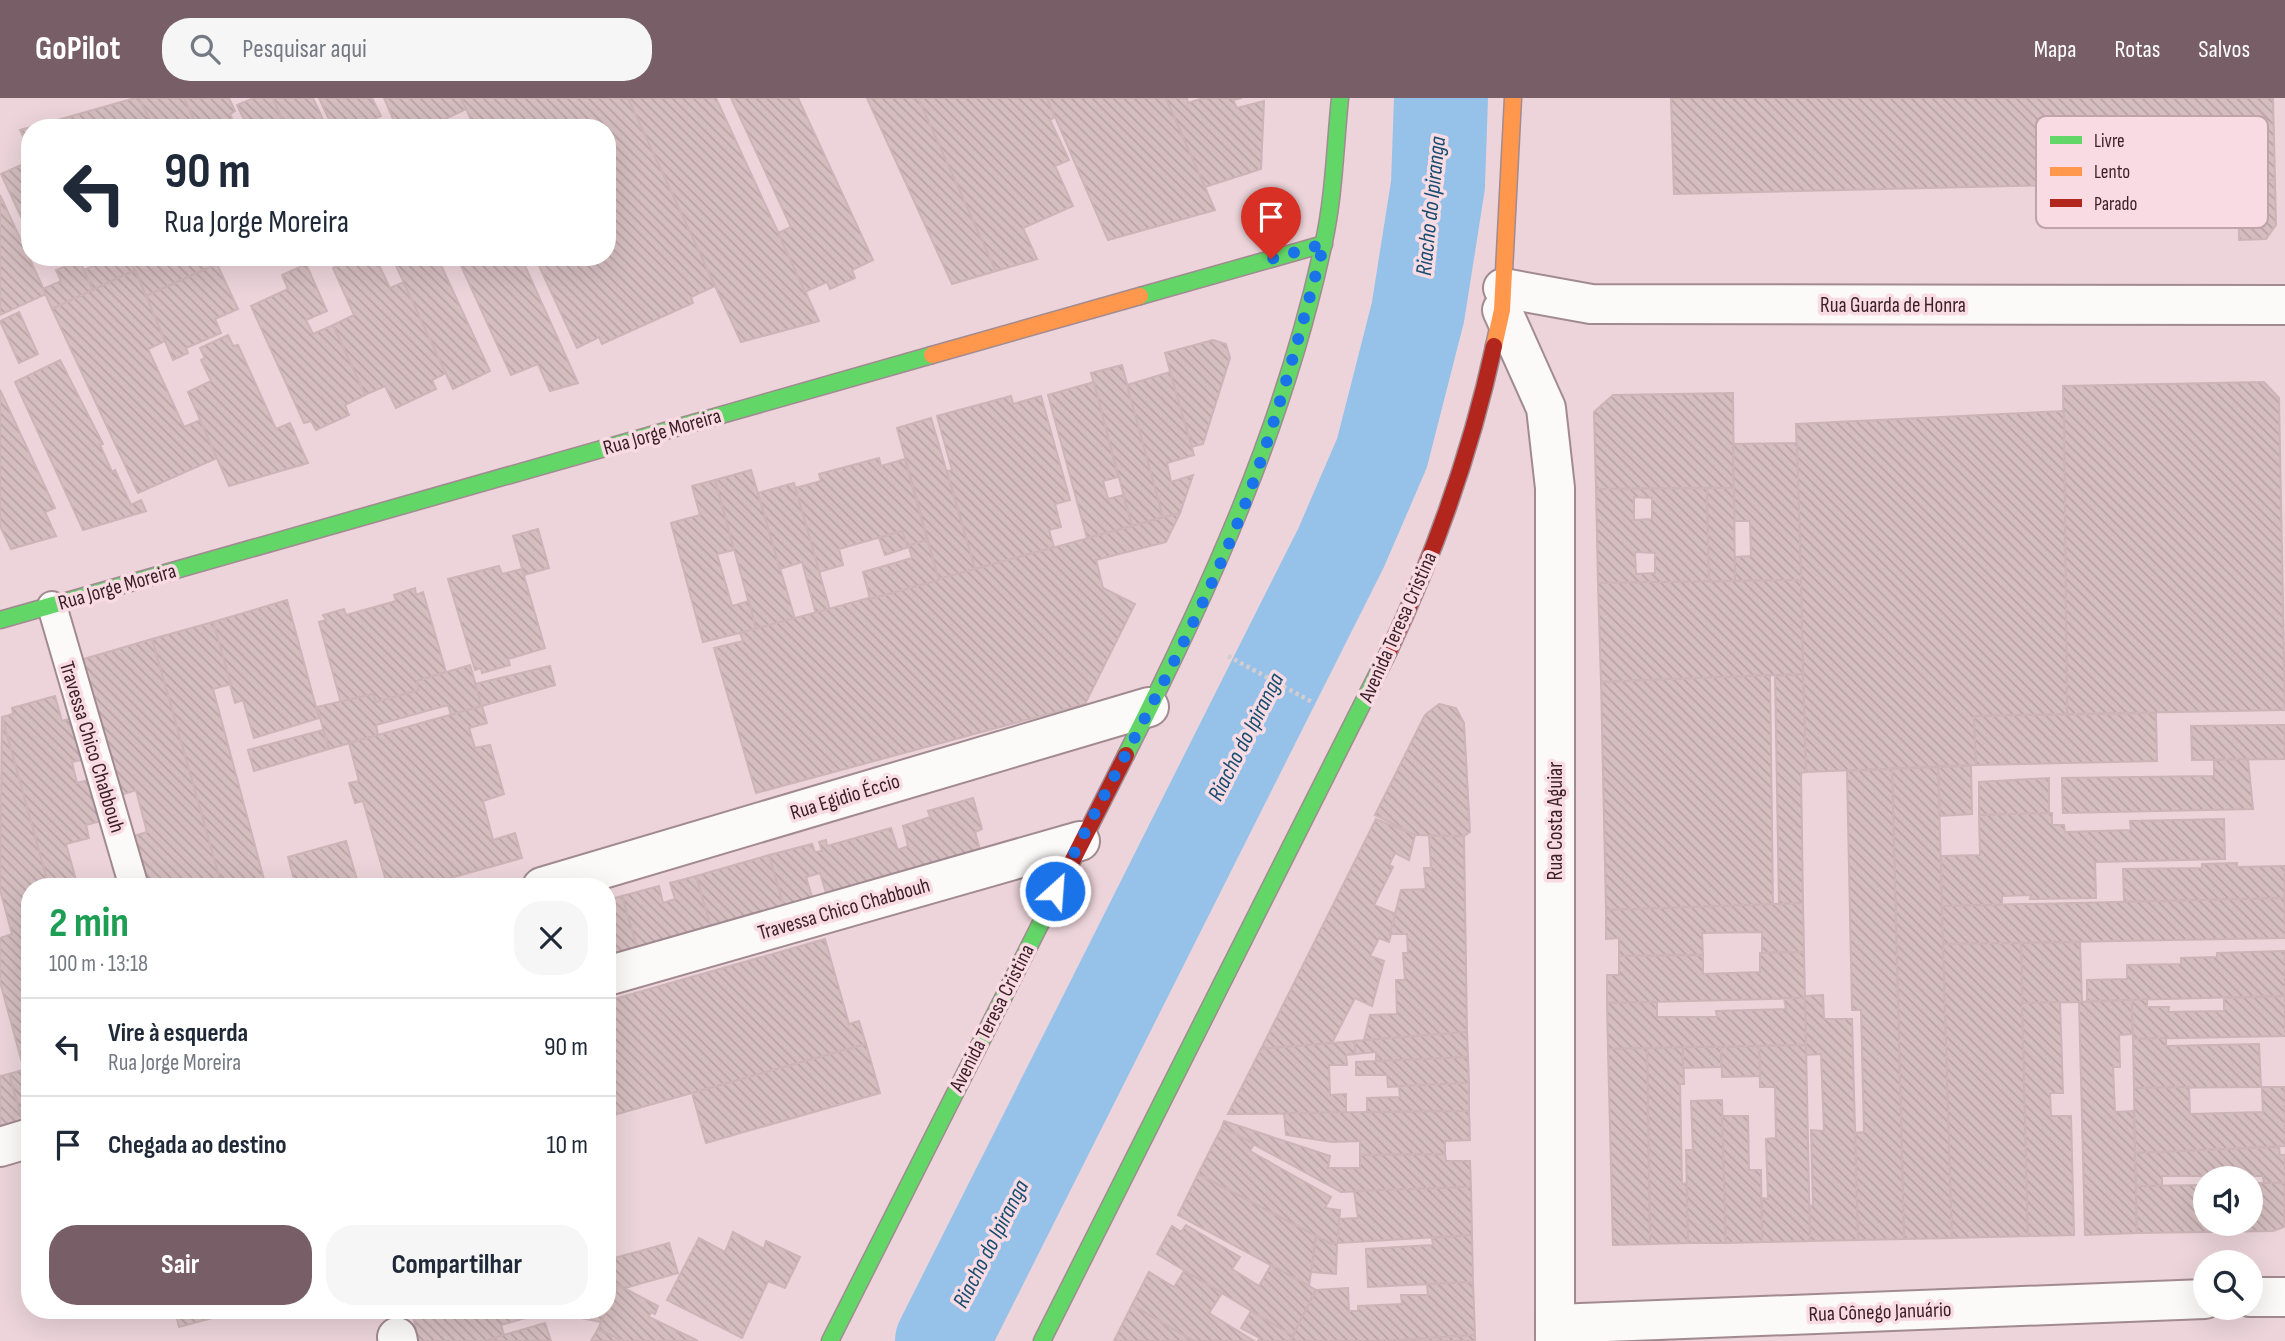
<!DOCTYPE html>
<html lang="pt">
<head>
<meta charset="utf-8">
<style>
  body { margin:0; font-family:"Sofia Sans Condensed",sans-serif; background:#f6f6f7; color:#1f2937; height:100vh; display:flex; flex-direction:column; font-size:26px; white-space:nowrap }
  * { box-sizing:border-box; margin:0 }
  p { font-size:23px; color:#747a83 }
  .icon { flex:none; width:38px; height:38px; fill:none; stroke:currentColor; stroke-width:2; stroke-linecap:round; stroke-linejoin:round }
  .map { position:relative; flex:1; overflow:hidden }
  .sheet { position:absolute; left:21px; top:780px; width:595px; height:441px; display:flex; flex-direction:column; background:#fff; border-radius:28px; box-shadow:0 7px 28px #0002 }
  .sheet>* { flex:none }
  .banner { position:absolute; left:21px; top:21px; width:595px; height:147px; border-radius:28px; box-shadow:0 7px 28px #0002; background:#fff; color:#1f2937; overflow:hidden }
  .buttons { position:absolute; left:2193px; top:1068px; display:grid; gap:14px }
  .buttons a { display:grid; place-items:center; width:70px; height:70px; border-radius:50%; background:#fff; box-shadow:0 7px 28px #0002; font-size:35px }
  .pin { position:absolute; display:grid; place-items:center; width:60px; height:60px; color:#fff; margin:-72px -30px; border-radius:50% 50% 50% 0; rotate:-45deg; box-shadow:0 0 7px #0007 }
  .pin .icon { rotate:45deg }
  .me { position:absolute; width:77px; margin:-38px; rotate:26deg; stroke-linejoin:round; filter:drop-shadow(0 0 5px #0008) }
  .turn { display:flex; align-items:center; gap:24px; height:147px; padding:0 28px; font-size:32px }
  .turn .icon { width:91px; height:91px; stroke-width:2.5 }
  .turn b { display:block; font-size:49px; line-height:60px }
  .round { display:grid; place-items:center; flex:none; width:74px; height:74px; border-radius:28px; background:#f6f6f7 }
  .overview { display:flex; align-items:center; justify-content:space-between; height:119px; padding:0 28px }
  h1 { font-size:42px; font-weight:700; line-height:52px; color:#1e9e55 }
  .cta { display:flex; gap:14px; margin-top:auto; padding:14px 28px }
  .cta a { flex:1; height:80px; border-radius:28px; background:#785e66; color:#fff; font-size:28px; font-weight:700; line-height:80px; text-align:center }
  .cta a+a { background:#f6f6f7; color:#1f2937 }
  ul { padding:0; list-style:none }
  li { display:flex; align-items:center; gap:21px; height:98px; padding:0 28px; border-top:2px solid #e0e1e3 }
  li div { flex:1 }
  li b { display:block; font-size:26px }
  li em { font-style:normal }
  header { display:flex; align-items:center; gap:42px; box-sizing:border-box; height:98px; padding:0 35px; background:#785e66; color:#fff }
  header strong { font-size:33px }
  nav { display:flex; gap:38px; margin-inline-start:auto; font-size:24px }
  .search { width:490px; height:63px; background:#f6f6f7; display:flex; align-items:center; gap:18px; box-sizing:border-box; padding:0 24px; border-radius:28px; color:#747a83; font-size:26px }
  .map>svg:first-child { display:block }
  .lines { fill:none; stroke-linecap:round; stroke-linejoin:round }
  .river { stroke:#96c2e9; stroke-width:94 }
  .building { fill:url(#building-back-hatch); stroke:#cdb4b6; stroke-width:2; fill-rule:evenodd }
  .lane-casing { stroke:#a18a91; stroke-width:32 }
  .street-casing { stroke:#a18a91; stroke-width:42 }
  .fast-casing { stroke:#a18a91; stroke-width:19 }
  .slow-casing { stroke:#a18a91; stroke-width:19 }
  .jam-casing { stroke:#a18a91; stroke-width:19 }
  .path { stroke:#d4cdcf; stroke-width:4.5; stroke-dasharray:3.5 3.5; stroke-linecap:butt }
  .lane { stroke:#fcf9f9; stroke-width:28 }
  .street { stroke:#fcf9f9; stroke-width:38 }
  .fast { stroke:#63d668; stroke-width:16 }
  .slow { stroke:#ff974d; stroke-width:16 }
  .jam { stroke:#b3261e; stroke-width:16 }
  .route { stroke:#1a73e8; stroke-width:12; stroke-dasharray:0 21.6 }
  .labels { text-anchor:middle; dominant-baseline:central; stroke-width:7; stroke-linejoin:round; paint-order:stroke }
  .street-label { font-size:21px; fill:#3a1f27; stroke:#f9dbe3 }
  .water-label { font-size:23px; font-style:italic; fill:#164d70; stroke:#f9dbe3 }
  .key { fill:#f9dbe3; stroke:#c0a3ab; stroke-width:2 }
  .key-label { font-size:19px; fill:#3a1f27 }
</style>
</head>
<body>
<header>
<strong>GoPilot</strong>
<div class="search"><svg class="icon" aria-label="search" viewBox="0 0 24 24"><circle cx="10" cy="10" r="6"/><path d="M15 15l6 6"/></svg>Pesquisar aqui</div>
<nav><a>Mapa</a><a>Rotas</a><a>Salvos</a></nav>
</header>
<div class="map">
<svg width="2285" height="1243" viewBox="0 0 2285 1243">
  <defs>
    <pattern id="building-back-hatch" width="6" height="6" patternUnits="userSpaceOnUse" patternTransform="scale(1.75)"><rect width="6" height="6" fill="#d6bec0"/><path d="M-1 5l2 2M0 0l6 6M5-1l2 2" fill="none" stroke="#b8a3a5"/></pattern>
  </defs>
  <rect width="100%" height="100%" fill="#ecd4da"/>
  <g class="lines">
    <path class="river" d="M942,1243L1341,450L1382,355L1418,214L1438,87L1441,0"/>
  </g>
  <g class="building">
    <path d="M135,0H139L154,30H69L65,20Z"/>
    <path d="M139,0H184L198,30H154Z"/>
    <path d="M184,0H229L235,13L230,16L236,30H198Z"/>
    <path d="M254,0H273L286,30H248L237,7Z"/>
    <path d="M273,0H313L327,30H286Z"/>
    <path d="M319,0H372L381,18L370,23L373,30H333Z"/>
    <path d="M384,0H461L466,11L429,29L426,23L412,30H397Z"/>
    <path d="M461,0H628L715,188L691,199L693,205L602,246L599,239L577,250L535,159H607V30H475Z"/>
    <path d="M628,0H716L819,223L741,244Z"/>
    <path d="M731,0H798L873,162L852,172L855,180L830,191L827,184L805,194L778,135L791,129Z"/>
    <path d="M867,0H918L996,173L952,186Z"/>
    <path d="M918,0H1047L1055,19L1050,22L1069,62L1055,68L1073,108L1023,130L1037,161L996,173Z"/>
    <path d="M1047,0H1166L1215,112L1108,142Z"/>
    <path d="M1166,0H1187L1188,5L1203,0H1242L1233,2L1237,10L1264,3L1261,71L1205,89Z"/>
    <path d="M1671,0H2273L2275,82L1674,96Z"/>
    <path d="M65,20L69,30H30V53L20,32Z"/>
    <path d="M30,63V138L1,76Z"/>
    <path d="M2275,82L2276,127L2266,141L2239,142L2238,83Z"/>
    <path d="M0,97L46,196L0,217Z"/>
    <path d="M59,159H78L93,192L52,211L43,191L61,183L56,172L64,169Z"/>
    <path d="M112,159H129L135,172L93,192L84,172Z"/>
    <path d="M129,159H214L217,166L146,198Z"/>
    <path d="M341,159H375L390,190L404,184L446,275L432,282L436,291L396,310L385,288L365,297L333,227L354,217L333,170L344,165Z"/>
    <path d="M392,159H447L439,163L490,273L453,291Z"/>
    <path d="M457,159H521L578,285L550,293L538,266L511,277Z"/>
    <path d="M217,166L238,211L215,221L221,235L186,250L188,255L173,262L146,198Z"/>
    <path d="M306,166L327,213L306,222L313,236L333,227L365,297L345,307L349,317L316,332L311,323L304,325L251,208L288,191L282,177Z"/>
    <path d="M135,172L165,243L148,251L184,329L200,322L217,360L138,395L52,211Z"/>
    <path d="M19,214L38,256L19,265L0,223Z"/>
    <path d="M228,237L233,248L238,247L276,331L290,325L308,365L229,388L188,294L211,283L201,262L205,260L200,250Z"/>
    <path d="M1213,242L1226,246L1230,260L1203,346L1191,349L1165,255Z"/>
    <path d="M60,262L103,346L100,347L112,374L115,372L131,407L141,402L146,413L83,432L15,284Z"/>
    <path d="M1122,267L1163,419L1132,428L1091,275Z"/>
    <path d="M1170,274L1194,357L1167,365L1171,384L1193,377L1180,415L1163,419L1127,287Z"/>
    <path d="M1094,284L1118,379L1103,383L1108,401L1123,397L1132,428L1087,440L1048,297Z"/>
    <path d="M2264,284L2279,300L2285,612L2067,616L2063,288Z"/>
    <path d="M0,292L55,410L45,414L56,438L11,451L0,428Z"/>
    <path d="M1733,295L1734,390L1596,391L1594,314L1613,297Z"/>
    <path d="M1011,298L1013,306L1041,298L1070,402L1055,406L1061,429L1049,432L1054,449L975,471L947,373L952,372L937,318Z"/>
    <path d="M2064,313L2067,616L1974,618L1976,667L1806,674L1796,326Z"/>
    <path d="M931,320L975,471L939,482L897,330Z"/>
    <path d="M1797,345L1801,482L1735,483V459L1751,458L1750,423H1734L1733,346Z"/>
    <path d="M879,360L881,368L905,361L927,442L907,448L902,433L839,451L843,467L819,474L795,390L821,383L819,376Z"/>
    <path d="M751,372L795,521L756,531L715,382Z"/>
    <path d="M715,382L734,452L717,456L732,508L749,503L756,531L703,544L671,425L700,417L692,388Z"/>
    <path d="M794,385L830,512L816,516L802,464L780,471L758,395Z"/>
    <path d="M1707,390L1709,484L1598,485L1596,391ZM1634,399L1652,400V421L1634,422ZM1635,454L1655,455V475L1636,476Z"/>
    <path d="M1707,390H1734L1735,483L1709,484Z"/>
    <path d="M1180,415L1166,444L1096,462L1103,490L1135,506L1085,606L756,695L714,550L743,543L740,535Z"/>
    <path d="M538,431L549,470L524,477L513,438Z"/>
    <path d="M902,433L907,448L927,442L939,482L870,501L863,474L912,460L909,449L885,457L879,440Z"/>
    <path d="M499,468L502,476L522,471L545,550L508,561L510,567L482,575L481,570L475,572L448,481Z"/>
    <path d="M1801,482L1803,576L1601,584L1598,485Z"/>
    <path d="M415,490L416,497L423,494L446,574L417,583L419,592L376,604L373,596L341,605L319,524L326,522L323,517L344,511L346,517L396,503L394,497Z"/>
    <path d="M287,502L319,620L254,640L243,602L235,605L213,524Z"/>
    <path d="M213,524L231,586L213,591L266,789H222L152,541Z"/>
    <path d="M152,541L222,789H148L134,738L147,734L136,692L115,699L77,563Z"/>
    <path d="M470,567L482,608L451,617L448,607L376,627L378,637L329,651L317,609L373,596L376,604L419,592L417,583Z"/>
    <path d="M550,568L555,587L482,608L475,586Z"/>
    <path d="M1803,576L1806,674L1801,675L1803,805L1779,806L1775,578Z"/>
    <path d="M1770,577L1773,807L1606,812L1601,584Z"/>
    <path d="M55,598L62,623L78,618L90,660L72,664L77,685L96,680L108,721L86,727L89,740L66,746L78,789H49L2,619L13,616L12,610Z"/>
    <path d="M1439,606L1456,610L1464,625L1470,734L1464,738L1415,737L1375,717L1425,617Z"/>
    <path d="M482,608L487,625L469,630L475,650L490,647L504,696L483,703L493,742L515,735L522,760L418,789H402L400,779L386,783L363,703L355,705L349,685L359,683L349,645Z"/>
    <path d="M2156,615L2157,663L1976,667L1974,618Z"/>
    <path d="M2,619L49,789H30V970L24,972L0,884V840L12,836L0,792Z"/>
    <path d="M2285,627V661L2192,662L2191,628Z"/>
    <path d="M323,632L329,651L254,673L248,652Z"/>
    <path d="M2248,661L2253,711L2063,715L2062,680L2214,678V662Z"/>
    <path d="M1971,668L1972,716L1940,718L1938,669Z"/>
    <path d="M1938,669L1952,1140L1904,1141L1892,671Z"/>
    <path d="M1892,671L1904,1141L1858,1142L1855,1035L1864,1034L1861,912H1852L1847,673Z"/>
    <path d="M2049,680V715L1979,717V684Z"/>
    <path d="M973,700L982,731L975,734L982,759L828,801L820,775L806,779L814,805L785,813L769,757L812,746L815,754L822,753L819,744L826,742L827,748L891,730L898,752L908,748L903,728L930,719L928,713Z"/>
    <path d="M2052,715V727H2064L2065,734L2131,732L2130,723L2224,721L2225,761L2095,764L2096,800L2030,801L2031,797L2002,798V807L1942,808L1941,758L1980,757L1979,717Z"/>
    <path d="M1376,721L1415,737L1409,762L1395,755L1389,767L1393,769L1374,807L1396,816L1389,844L1379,840L1370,858L1384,863L1372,908L1355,900L1332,945L1261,951Z"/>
    <path d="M1429,738H1464L1467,934L1364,942L1370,917L1397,916L1396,882H1405L1403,855H1408L1407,836H1390L1401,792L1426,791L1424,770H1431Z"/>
    <path d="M346,743L359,789H296L288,759Z"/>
    <path d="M769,757L785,813L712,833L696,778Z"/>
    <path d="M2237,765V769L2285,768V800L2124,804L2123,771L2202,770V766Z"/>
    <path d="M696,778L712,833L638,853L622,798L659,788L663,805L675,801L670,785Z"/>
    <path d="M622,798L638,853L607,862V802Z"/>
    <path d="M2285,800V840L1943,846L1942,808Z"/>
    <path d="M1803,805L1804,854L1762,855V834L1702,835L1703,857L1619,858V840L1606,841V812Z"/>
    <path d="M825,841L849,926L859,923L866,946L607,1019V903Z"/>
    <path d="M2080,844L2082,904L2022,905L2021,845Z"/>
    <path d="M2021,845L2028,1138L1952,1140L1943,846Z"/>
    <path d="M2285,853V898L2087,903V882L2127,881V867L2181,866V860L2217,859V855Z"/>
    <path d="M1804,854L1805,900L1607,905V877H1619V858L1703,857V876L1760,874V855Z"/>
    <path d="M1823,897L1824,921H1852L1858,1142L1810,1143L1809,1108L1813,1107L1811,1032L1824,1033L1821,956L1806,957L1805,900V898Z"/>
    <path d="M2285,898V938L2133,941L2132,902L2147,901V909H2169L2168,914L2224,913V900Z"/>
    <path d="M1784,900H1805L1806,947L1608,951L1607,905L1657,904V919H1717L1716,913L1786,911Z"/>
    <path d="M2132,902V936L2119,937L2120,969H2113L2115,1014L2134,1013L2137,1135L2085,1137L2079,904Z"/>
    <path d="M2060,904L2063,995H2050L2051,1018H2071L2074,1137L2028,1138L2022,905Z"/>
    <path d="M1467,934L1468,959L1376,964V954L1355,956V943Z"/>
    <path d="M2166,940V948L2259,946L2261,989L2134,990L2133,941Z"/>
    <path d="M1355,943V956L1346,957L1347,967H1329L1330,997L1346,996V1015L1228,1016L1261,951Z"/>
    <path d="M866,946L880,995L706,1045L692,995Z"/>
    <path d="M1806,947L1810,1143L1762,1144V1100L1768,1101L1766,1041L1776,1040L1775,989H1760L1759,948Z"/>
    <path d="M1759,948L1760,978L1722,979L1721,949Z"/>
    <path d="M1683,949L1684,986H1680L1682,1086L1687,1085L1688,1145L1650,1146L1647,950Z"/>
    <path d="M1683,949H1721V969L1683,970Z"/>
    <path d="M1647,950L1650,1146L1613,1147L1608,951Z"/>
    <path d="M1468,959L1469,985L1388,989L1387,977H1356V964Z"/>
    <path d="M26,971L30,984V1023L23,1025L9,976Z"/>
    <path d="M9,976L23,1025L0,1031V978Z"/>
    <path d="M1469,985V1013L1367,1014V1000L1400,999L1399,988Z"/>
    <path d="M2189,989L2190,1016L2263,1014L2262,989H2285V1048L2135,1055L2134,990Z"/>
    <path d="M1722,1002L1726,1145H1688L1686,1052H1693L1691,1003Z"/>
    <path d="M1469,1013L1470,1042L1445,1043V1056L1360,1057V1043L1332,1044L1286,1037L1284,1015Z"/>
    <path d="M1722,1018H1748L1749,1072H1761L1762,1144L1726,1145Z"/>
    <path d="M1224,1023L1330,1058L1328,1070H1360V1057L1445,1056L1446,1063H1470L1471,1089L1341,1094L1222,1029Z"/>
    <path d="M1222,1029L1254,1046L1250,1053L1331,1099L1325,1110L1340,1112L1338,1145L1331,1146L1198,1076Z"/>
    <path d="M2279,1049L2280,1057H2285V1085H2264L2263,1078H2162V1088H2136L2135,1055Z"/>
    <path d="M1198,1076L1316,1138L1309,1188L1178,1117Z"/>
    <path d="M2250,1085H2285L2284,1129L2273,1133L2137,1135L2136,1088L2205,1087V1125H2250Z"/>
    <path d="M1471,1089L1472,1137L1338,1145L1339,1121L1358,1120L1354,1093Z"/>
    <path d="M1186,1127L1240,1159L1232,1171L1259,1188L1271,1167L1316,1192L1293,1238L1157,1156L1172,1128L1181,1134Z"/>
    <path d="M733,1134L764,1151L766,1143L800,1159L785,1190L768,1183L742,1240L667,1202L699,1140L725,1154Z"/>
    <path d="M1472,1137L1473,1184L1368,1189L1366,1151L1433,1147L1432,1140Z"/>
    <path d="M1316,1138L1331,1146L1337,1145L1336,1176L1311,1174Z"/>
    <path d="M669,1145L678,1175L625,1190L607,1184V1162Z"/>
    <path d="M1184,1173L1222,1195L1209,1215L1254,1243H1194L1132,1207L1149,1174L1174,1189Z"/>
    <path d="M607,1184L618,1187L607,1210Z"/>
    <path d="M1473,1184L1475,1237L1382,1243H1290L1316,1192L1348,1190L1349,1213H1358V1208L1402,1206L1401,1197H1428L1427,1186Z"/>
    <path d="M618,1187L658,1208L655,1216L651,1214L649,1219L698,1243H623L598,1231Z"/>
    <path d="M1132,1207L1194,1243H1114Z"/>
    <path d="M175,1213H238L179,1229Z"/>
    <path d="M435,1213H527L529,1219L501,1227L504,1237L484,1243H419L413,1219Z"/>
    <path d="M584,1213H606L601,1224L581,1220Z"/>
    <path d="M1251,1213L1293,1238L1290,1243H1258L1260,1240L1241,1230Z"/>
    <path d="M545,1225L551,1243H484L504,1237Z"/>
    <path d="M598,1231L623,1243H591Z"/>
    <path d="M1475,1237V1243H1382Z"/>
  </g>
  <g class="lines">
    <defs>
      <path id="lane" d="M52,508L134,789"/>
      <g id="street">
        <path d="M1503,190L1591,206L2285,207"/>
        <path d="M1502,212L1546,310L1555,390V1243"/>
        <path d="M542,789L1149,609"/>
        <path d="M607,878L1080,743"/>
        <path d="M0,1049L30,1040"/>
        <path d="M2250,1199H2285"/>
        <path d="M1555,1226L2205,1201"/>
        <path d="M397,1239L398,1243"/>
      </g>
      <g id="fast">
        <path d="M1140,198L1324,146"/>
        <path d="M0,522L932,257"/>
        <path d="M1126,657C1209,493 1284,328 1323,148C1334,100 1335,49 1340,0"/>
        <path d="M830,1243L1053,801"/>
        <path d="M1042,1243L1389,553"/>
      </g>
      <g id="slow">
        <path d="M1494,248L1502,212L1513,0"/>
        <path d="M932,257L1140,198"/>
      </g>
      <g id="jam">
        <path d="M1389,553C1435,455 1471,354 1494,248"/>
        <path d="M1053,801L1126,657"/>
      </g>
    </defs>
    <use href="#lane" class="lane-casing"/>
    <use href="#street" class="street-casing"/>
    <use href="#fast" class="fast-casing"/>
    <use href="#slow" class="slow-casing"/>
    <use href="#jam" class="jam-casing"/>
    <path class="path" d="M1228,558L1312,604"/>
    <use href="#lane" class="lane"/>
    <use href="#street" class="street"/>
    <use href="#fast" class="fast"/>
    <use href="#slow" class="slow"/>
    <use href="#jam" class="jam"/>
  </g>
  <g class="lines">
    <path class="route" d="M1055,793C1118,666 1192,542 1244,409C1277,323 1300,235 1324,146L1271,161"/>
  </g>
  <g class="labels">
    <g class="street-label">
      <text x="1893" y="207">Rua Guarda de Honra</text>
      <text transform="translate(662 334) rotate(-16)">Rua Jorge Moreira</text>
      <text transform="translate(117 489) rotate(-16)">Rua Jorge Moreira</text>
      <text transform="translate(1398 529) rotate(-66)">Avenida Teresa Cristina</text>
      <text transform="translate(92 649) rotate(73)">Travessa Chico Chabbouh</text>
      <text transform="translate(845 699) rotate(-17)">Rua Egidio Éccio</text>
      <text transform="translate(1555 723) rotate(-90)">Rua Costa Aguiar</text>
      <text transform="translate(844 811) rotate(-16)">Travessa Chico Chabbouh</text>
      <text transform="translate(992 920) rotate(-63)">Avenida Teresa Cristina</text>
      <text transform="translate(1880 1214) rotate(-2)">Rua Cônego Januário</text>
    </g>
    <g class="water-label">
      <text transform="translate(1431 108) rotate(-84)">Riacho do Ipiranga</text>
      <text transform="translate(1246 639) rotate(-63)">Riacho do Ipiranga</text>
      <text transform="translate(991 1146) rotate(-63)">Riacho do Ipiranga</text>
    </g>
  </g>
  <rect x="2036" y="18" width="232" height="112" rx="10" class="key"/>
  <rect x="2050" y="38" width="32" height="8" fill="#63d668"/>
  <rect x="2050" y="69" width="32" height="9" fill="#ff974d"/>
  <rect x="2050" y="101" width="32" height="8" fill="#b3261e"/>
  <g class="key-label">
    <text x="2094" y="49">Livre</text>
    <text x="2094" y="80">Lento</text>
    <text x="2094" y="112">Parado</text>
  </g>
</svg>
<div class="buttons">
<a><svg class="icon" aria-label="sound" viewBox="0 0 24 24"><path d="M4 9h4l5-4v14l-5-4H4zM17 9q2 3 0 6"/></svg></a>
<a><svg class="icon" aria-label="search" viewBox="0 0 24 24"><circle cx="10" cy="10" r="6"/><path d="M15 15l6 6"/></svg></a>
</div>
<div class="pin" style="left:1271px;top:161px;background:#d93025"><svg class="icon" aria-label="arrive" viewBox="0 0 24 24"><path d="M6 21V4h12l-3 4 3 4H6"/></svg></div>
<svg class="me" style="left:1055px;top:793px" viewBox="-20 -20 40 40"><circle r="17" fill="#1a73e8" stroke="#fff" stroke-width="3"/><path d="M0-11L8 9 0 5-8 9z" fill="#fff"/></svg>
<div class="banner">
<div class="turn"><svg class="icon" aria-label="left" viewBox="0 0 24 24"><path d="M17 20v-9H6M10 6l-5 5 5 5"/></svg><div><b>90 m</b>Rua Jorge Moreira</div></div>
</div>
<section class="sheet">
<div class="overview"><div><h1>2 min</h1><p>100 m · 13:18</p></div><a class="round"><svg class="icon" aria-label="close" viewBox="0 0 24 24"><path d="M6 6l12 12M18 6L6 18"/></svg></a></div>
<ul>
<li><svg class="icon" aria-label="left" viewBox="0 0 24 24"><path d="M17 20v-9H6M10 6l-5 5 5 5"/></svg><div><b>Vire à esquerda</b><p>Rua Jorge Moreira</p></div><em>90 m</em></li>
<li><svg class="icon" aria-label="arrive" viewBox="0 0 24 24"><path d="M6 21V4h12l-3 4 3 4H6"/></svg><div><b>Chegada ao destino</b></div><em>10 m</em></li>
</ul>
<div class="cta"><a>Sair</a><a>Compartilhar</a></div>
</section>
</div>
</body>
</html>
